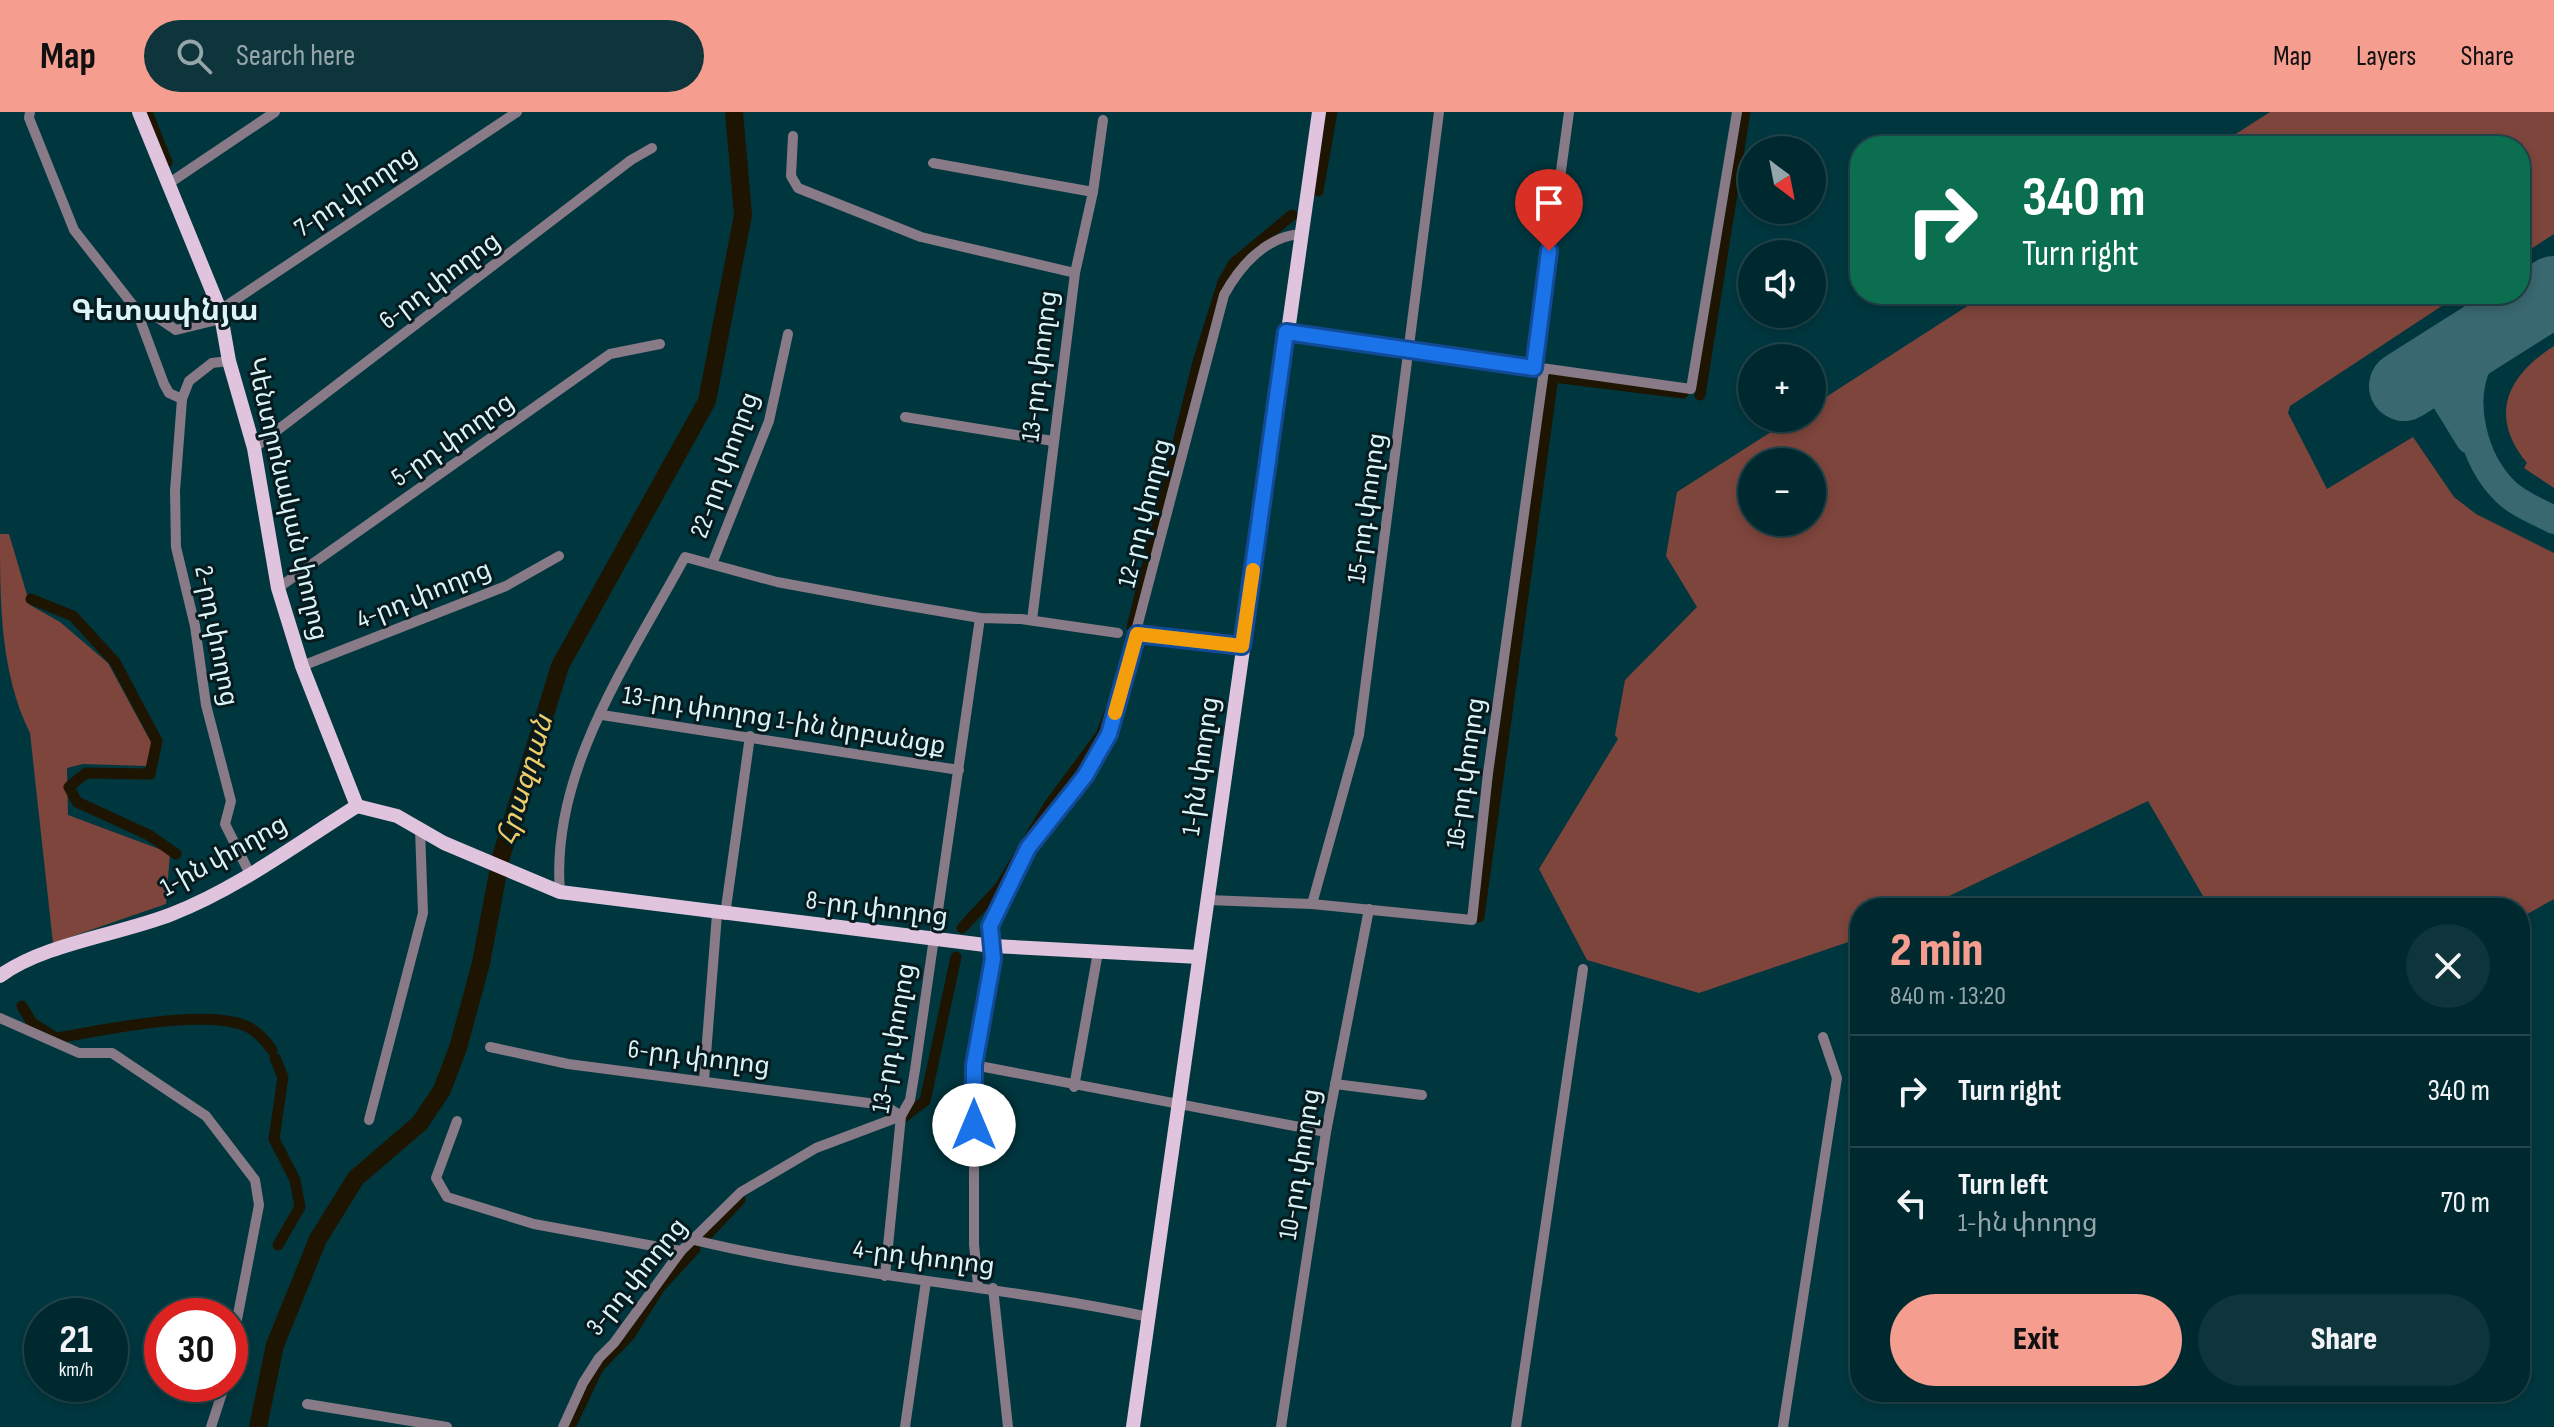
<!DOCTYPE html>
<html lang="en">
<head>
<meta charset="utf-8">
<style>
  body { margin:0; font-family:"Sofia Sans Condensed","Noto Sans Armenian",sans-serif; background:#0e353b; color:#f1f3f6; height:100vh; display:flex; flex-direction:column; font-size:30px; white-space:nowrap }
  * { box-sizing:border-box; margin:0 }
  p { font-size:26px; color:#95a6aa }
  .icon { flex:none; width:44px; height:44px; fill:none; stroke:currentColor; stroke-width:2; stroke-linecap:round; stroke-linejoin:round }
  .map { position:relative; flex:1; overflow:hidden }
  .details { position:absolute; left:1850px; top:786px; width:680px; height:504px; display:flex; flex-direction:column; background:#00292f; border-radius:32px; box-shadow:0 4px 12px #0003,0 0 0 2px #22454b }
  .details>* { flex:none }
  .hud { position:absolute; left:1850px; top:24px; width:680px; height:168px; border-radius:32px; box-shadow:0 4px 12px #0003,0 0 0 2px #22454b; background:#0b6e4f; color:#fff; overflow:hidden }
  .needle { width:52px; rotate:148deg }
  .fabs { position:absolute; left:1738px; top:24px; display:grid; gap:16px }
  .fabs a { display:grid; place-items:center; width:88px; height:88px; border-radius:50%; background:#00292f; box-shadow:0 4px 12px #0003,0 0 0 2px #22454b; font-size:40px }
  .speed { position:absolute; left:24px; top:1186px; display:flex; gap:16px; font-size:40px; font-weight:700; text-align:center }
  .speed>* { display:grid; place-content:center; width:104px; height:104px; border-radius:50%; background:#00292f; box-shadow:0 4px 12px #0003,0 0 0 2px #22454b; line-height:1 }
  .speed small { font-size:20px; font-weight:400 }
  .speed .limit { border:12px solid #d22; background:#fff; color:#111 }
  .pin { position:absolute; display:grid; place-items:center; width:68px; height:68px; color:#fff; margin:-82px -34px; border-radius:50% 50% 50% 0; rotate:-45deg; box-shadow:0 0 8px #0007 }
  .pin .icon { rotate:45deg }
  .me { position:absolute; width:88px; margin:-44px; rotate:0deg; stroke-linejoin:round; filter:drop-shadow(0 0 6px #0008) }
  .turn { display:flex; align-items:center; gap:28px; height:168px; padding:0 40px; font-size:36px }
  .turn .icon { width:104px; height:104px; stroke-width:2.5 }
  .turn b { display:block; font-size:56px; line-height:68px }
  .round { display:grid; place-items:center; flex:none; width:84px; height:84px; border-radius:42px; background:#0e353b }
  .headline { display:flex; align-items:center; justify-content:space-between; height:136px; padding:0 40px }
  h1 { font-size:48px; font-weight:800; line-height:60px; color:#f59d8e }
  .action { display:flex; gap:16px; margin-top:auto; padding:16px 40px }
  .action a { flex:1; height:92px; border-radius:48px; background:#f59d8e; color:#111; font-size:32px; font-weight:800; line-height:92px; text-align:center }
  .action a+a { background:#0e353b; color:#f1f3f6 }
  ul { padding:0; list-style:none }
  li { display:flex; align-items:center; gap:24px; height:112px; padding:0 40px; border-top:2px solid #22454b }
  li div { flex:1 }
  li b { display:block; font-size:30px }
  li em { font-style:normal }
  header { display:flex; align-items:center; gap:48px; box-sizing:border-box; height:112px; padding:0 40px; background:#f59d8e; color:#111 }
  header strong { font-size:38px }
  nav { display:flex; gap:44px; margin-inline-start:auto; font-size:28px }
  .search { width:560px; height:72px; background:#0e353b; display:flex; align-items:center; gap:20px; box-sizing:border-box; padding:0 28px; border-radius:44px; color:#95a6aa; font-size:30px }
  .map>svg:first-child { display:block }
  .green { fill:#7d453c; fill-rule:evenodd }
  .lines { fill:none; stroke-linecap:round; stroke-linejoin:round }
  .canal { stroke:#1d1502; stroke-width:11 }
  .river { stroke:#1d1502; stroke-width:18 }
  .taxiway { stroke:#3a6870; stroke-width:28 }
  .runway { stroke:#3a6870; stroke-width:70 }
  .minor { stroke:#887a86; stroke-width:10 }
  .major { stroke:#e0c3dd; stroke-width:14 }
  .route-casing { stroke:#114b97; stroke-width:20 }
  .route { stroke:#1a73e8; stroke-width:14 }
  .slow { stroke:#f59e0b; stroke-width:14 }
  .labels { text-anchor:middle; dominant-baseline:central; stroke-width:6; stroke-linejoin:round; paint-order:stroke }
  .street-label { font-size:26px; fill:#daf4f9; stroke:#071b1f }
  .water-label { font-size:28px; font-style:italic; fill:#f0cd6b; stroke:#071b1f }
  .quarter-label { font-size:30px; font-weight:bold; fill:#daf4f9; stroke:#071b1f }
</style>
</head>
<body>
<header>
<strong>Map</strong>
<div class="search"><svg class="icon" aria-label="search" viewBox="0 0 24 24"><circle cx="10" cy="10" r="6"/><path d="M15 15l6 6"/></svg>Search here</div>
<nav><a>Map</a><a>Layers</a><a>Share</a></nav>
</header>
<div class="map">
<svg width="2554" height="1315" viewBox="0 0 2554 1315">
  <rect width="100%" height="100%" fill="#00373f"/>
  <g class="green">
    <path d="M2270,0H2554V122L2520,144V34H2217Z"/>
    <path d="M1986,182H2460L2290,294L2288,301L2327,377L2413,325L2454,385L2476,402L2554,441V787L2520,806V796H2210L2148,689L1924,796H1860V826L1699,881L1587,848L1539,757L1618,627L1615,623L1625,568L1697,495L1666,444L1677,380L1793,306H1812V294ZM1752,350H1812V410H1752Z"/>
    <path d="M2554,234V376L2524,356L2527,351C2488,304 2507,264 2554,234Z"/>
    <path d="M0,422H9L30,493L60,510L108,551L153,634L146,654L83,652L67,656L68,703L170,741L166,792L53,831L30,621C0,561 0,489 0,422Z"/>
  </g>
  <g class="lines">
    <g class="canal">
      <path d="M147,0L167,50"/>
      <path d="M1318,79L1332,0"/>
      <path d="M1700,283L1745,0"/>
      <path d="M31,487L73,504L115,550L157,629L150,662L86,661L69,675L77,690L149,723L176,742"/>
      <path d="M1132,515L1198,250L1223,170L1234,151L1292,103"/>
      <path d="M1479,805L1553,265L1683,281"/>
      <path d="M962,816L1000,775L1049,693L1101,623L1110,600"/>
      <path d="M22,894L32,911L56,926C101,919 211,894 250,916C260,922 266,929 272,938"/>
      <path d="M275,946L283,965L274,1027L295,1068L300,1095L278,1133"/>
      <path d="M904,1005L925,989L956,845"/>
      <path d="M705,1125L740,1088"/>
      <path d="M570,1315L598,1256L629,1224L660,1175L695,1137"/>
    </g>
    <path class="river" d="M258,1315L275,1233L318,1127L356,1066L420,1011L442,978L458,936L481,851L501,745L560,554L707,289L743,103L734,0"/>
    <g class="taxiway">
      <path d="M2513,205C2501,219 2488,233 2479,249C2458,290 2474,349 2506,380C2518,392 2539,400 2554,408"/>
      <path d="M2428,260L2470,328"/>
    </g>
    <path class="runway" d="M2404,274L2554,179"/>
    <g class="minor">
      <path d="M30,0L29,6L74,118L136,197L164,272L169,281L182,287"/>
      <path d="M793,24L791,64L798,76L921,125L1075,161"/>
      <path d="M933,51L1093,80"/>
      <path d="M168,72L275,0"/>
      <path d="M220,198L517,0"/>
      <path d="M137,201L154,203L176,218L221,207"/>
      <path d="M1286,220L1691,277L1737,0"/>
      <path d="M229,249L212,251L189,269L182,287L175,379L176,435L195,514L206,593L231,689L225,712L249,760"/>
      <path d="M1534,256L1569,0"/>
      <path d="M905,305L1053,329"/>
      <path d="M254,336L631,48L652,36"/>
      <path d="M712,452L769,309L788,222"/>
      <path d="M278,476L610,242L660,232"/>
      <path d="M1032,508L1075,161L1093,80L1103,8"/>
      <path d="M1137,522L1242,534"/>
      <path d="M302,554L506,474L559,444"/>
      <path d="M602,603L959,658"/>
      <path d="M560,780C550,659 630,547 685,445L777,470L880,489L980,506L1021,507L1118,521"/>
      <path d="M1208,788L1312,792L1472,808L1488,661L1544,258"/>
      <path d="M1312,792L1359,623L1439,0"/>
      <path d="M725,803L750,624"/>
      <path d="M0,906L79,941H112L206,1004L255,1068L259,1093L230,1244"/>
      <path d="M490,935L568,952L884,993L901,1004"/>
      <path d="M974,953L1326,1020"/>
      <path d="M704,968L717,802"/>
      <path d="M1335,972L1422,983"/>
      <path d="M1074,975L1098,840"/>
      <path d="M369,1008L423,801L420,717"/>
      <path d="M457,1009L436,1066L447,1085L534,1112L681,1139"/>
      <path d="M694,1128C844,1164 998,1173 1149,1205"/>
      <path d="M885,1164L901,1004L910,988L915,958L980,506"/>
      <path d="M978,1174L974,1132V953L993,847L990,814L1028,736L1085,664L1109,622L1224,183C1240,154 1266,124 1301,122"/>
      <path d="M993,1176L1008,1315"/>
      <path d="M307,1292L447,1315"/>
      <path d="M211,1315L225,1272"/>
      <path d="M563,1315L583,1271L599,1246L614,1231L681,1139L741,1080L816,1036L901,1004"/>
      <path d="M905,1315L926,1169"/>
      <path d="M1281,1315L1326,1020L1369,797"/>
      <path d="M1516,1315L1583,857"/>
      <path d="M1783,1315L1837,966L1823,925"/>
    </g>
    <g class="major">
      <path d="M139,0L220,198L229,249L254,336L278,476L302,554L357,694"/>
      <path d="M0,864C42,832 122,822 172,802C237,777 298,731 357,694L397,704L444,731L560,780L993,834L1199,845"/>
      <path d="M1133,1315L1319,0"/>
    </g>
  </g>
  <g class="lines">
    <defs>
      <path id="route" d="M974,1013V953L993,847L990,814L1028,736L1085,664L1109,622L1137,522L1242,534L1286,220L1534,256L1549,139"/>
    </defs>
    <use href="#route" class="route-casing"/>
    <use href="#route" class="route"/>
    <path class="slow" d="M1115,601L1137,522L1242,534L1253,458"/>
  </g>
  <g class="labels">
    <g class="street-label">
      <text transform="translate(356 80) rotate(-34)">7-րդ փողոց</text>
      <text transform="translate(440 169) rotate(-37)">6-րդ փողոց</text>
      <text transform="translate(1040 254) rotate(-83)">13-րդ փողոց</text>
      <text transform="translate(453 328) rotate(-35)">5-րդ փողոց</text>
      <text transform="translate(725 353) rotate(-70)">22-րդ փողոց</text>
      <text transform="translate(287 387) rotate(77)">Կենտրոնական փողոց</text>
      <text transform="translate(1367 396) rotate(-82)">15-րդ փողոց</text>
      <text transform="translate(1145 401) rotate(-76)">12-րդ փողոց</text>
      <text transform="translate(424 483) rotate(-22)">4-րդ փողոց</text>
      <text transform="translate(216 524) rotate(79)">2-րդ փողոց</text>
      <text transform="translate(784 609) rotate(9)">13-րդ փողոց 1-ին նրբանցք</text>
      <text transform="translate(1201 654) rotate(-82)">1-ին փողոց</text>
      <text transform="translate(1466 661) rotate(-82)">16-րդ փողոց</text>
      <text transform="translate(224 744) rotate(-29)">1-ին փողոց</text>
      <text transform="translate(877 797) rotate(7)">8-րդ փողոց</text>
      <text transform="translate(894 926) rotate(-80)">13-րդ փողոց</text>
      <text transform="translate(699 946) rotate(7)">6-րդ փողոց</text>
      <text transform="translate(1300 1052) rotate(-81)">10-րդ փողոց</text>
      <text transform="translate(924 1146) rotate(7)">4-րդ փողոց</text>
      <text transform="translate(637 1165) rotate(-51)">3-րդ փողոց</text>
    </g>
    <g class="water-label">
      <text transform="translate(525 668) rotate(-73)">Հրազդան</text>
    </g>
    <g class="quarter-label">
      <text x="165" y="199">Գետափնյա</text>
    </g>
  </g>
</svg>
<div class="fabs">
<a><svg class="needle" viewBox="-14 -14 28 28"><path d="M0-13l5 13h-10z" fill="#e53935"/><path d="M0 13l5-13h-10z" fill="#95a6aa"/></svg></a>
<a><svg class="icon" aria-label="sound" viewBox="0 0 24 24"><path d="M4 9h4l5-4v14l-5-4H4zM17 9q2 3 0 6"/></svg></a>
<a>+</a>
<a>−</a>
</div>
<div class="speed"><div>21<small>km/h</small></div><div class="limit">30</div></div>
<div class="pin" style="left:1549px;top:139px;background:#d93025"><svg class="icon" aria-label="arrive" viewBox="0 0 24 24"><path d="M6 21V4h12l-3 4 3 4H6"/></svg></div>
<svg class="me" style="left:974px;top:1013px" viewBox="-20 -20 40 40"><circle r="19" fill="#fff"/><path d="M0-13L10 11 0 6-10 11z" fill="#1a73e8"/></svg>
<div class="hud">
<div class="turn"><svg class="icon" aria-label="right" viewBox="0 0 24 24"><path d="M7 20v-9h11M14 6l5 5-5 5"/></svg><div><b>340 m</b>Turn right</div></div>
</div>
<section class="details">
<div class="headline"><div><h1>2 min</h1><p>840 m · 13:20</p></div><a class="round"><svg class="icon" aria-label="close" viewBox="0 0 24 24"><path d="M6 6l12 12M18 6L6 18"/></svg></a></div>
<ul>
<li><svg class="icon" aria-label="right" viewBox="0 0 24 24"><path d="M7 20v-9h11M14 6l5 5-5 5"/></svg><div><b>Turn right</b></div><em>340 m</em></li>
<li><svg class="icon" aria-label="left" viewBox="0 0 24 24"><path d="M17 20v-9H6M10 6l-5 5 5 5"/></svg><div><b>Turn left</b><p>1-ին փողոց</p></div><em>70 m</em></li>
</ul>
<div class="action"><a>Exit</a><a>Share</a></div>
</section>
</div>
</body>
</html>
